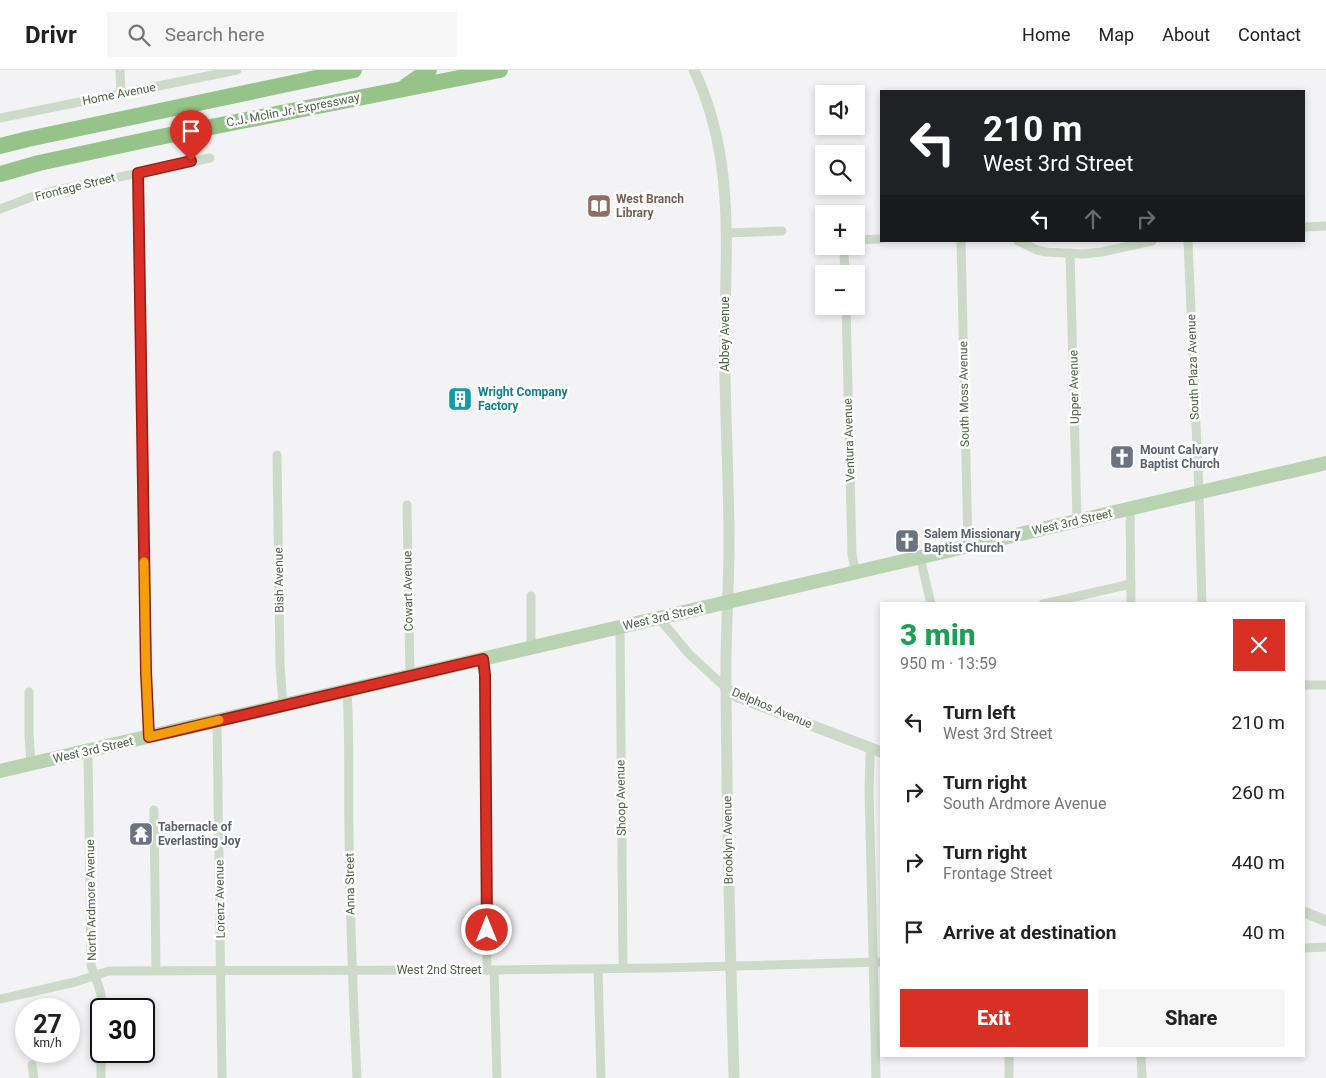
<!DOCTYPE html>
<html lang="en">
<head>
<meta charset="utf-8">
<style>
  body { margin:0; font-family:Roboto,sans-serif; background:#f6f6f6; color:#222; height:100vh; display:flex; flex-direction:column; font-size:19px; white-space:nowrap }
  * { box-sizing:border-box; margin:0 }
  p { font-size:16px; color:#767676 }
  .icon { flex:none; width:28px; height:28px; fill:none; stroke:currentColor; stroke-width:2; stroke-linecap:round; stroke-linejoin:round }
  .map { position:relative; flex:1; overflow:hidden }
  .drawer { position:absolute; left:880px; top:532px; width:425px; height:455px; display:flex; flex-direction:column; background:#fff; border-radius:0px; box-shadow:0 2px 8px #0003 }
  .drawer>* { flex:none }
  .banner { position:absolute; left:880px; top:20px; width:425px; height:152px; border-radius:0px; box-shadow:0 2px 8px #0003; background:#202124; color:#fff; overflow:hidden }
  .fabs { position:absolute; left:815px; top:15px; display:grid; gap:10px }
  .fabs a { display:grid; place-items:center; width:50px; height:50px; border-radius:0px; background:#fff; box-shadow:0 2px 8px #0003; font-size:25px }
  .speed { position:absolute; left:15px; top:928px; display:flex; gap:10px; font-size:25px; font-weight:700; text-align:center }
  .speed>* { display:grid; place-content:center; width:65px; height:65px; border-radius:50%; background:#fff; box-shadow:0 2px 8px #0003; line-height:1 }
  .speed small { font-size:12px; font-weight:400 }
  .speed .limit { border:2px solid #111; border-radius:8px; background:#fff; color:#111 }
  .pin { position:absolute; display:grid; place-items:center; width:42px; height:42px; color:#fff; margin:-51px -21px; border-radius:50% 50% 50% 0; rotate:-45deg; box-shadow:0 0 5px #0007 }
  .pin .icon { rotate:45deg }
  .me { position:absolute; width:55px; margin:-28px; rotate:0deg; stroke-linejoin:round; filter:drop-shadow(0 0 4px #0008) }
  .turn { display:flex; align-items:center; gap:18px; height:105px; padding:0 20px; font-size:22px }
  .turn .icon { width:65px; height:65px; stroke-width:2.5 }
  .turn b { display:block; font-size:35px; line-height:42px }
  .lanes { display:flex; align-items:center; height:48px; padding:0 20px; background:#0003; justify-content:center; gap:25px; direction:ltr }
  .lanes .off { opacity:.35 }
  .round { display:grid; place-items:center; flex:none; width:52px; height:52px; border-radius:0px; background:#f6f6f6 }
  .head { display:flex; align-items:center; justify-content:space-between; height:85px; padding:0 20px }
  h1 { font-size:30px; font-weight:800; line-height:38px; color:#1e9e55 }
  .action { display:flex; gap:10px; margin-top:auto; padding:10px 20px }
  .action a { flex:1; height:58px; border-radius:0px; background:#d93025; color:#fff; font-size:20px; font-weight:800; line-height:58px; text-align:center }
  .action a+a { background:#f6f6f6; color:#222 }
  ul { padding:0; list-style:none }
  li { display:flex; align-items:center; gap:15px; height:70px; padding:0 20px }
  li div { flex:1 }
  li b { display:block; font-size:19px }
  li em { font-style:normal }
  header { display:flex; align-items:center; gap:30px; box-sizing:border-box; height:70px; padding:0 25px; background:#fff; border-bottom:1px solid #e0e0e0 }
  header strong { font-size:24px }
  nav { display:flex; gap:28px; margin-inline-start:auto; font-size:18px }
  .search { width:350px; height:45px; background:#f6f6f6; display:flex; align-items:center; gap:12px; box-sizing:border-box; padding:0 18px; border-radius:0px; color:#767676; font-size:19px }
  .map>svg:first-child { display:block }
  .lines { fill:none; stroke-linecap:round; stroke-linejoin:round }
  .minor { stroke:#cddac9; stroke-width:9 }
  .tertiary { stroke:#cddac9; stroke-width:11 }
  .primary { stroke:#b9d2b2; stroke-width:14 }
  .motorway { stroke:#95c389; stroke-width:16 }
  .route-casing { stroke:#8d1f18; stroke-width:12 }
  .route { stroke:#d93025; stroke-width:9 }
  .slow { stroke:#f59e0b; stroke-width:9 }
  .labels { text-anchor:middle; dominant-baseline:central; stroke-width:5; stroke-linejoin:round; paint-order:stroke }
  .street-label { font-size:12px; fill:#4f6149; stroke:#fff }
  .education-label { font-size:12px; font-weight:bold; fill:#785e54; stroke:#fff; text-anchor:start }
  .culture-label { font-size:12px; font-weight:bold; fill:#0d838f; stroke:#fff; text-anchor:start }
  .worship-label { font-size:12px; font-weight:bold; fill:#5b616d; stroke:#fff; text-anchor:start }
</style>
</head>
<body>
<header>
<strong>Drivr</strong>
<div class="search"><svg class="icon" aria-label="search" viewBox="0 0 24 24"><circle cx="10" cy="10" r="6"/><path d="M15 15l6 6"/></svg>Search here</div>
<nav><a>Home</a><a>Map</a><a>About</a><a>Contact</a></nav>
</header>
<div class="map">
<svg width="1326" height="1008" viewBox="0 0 1326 1008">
  <rect width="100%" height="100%" fill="#f3f3f5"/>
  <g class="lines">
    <g class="minor">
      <path d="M120,0L121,24"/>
      <path d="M0,48L237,0"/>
      <path d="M138,103L146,602L149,667"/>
      <path d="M0,139L34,126L53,121L210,88"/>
      <path d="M1304,157L1326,156"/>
      <path d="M726,163L782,161"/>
      <path d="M856,170L881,169"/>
      <path d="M961,171L968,476"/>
      <path d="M1018,171L1037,180L1046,182L1083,184L1102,182L1152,171"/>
      <path d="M1188,171L1199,423L1202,534"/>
      <path d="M1070,183L1077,451"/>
      <path d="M845,204L844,183L846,176"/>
      <path d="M846,236L852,485L856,502"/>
      <path d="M277,385L280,594L283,636"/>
      <path d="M407,435L410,606"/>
      <path d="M1130,439L1131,534"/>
      <path d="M920,487L931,534"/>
      <path d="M531,526V578"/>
      <path d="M1043,534L1131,514"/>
      <path d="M659,548L689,584L726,618"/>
      <path d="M620,557L623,898"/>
      <path d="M483,589L485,605L487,900"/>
      <path d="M1304,615H1326"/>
      <path d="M347,621C350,668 348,714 349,761C350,844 353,926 357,1008"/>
      <path d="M29,622V665L31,694"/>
      <path d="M217,651L222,1008"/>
      <path d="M871,679L870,687L869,720L876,1008"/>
      <path d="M88,681L91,894C93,904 99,914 101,925V1008"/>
      <path d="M154,740L156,900"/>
      <path d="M1304,878L1326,877"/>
      <path d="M598,899L601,1008"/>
      <path d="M494,900L497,1008"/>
      <path d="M0,929L75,912L109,901L494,900L661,898L881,892"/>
      <path d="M1009,986V1008"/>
      <path d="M1141,986L1142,1008"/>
      <path d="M32,995L34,1008"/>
    </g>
    <g class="tertiary">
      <path d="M694,0C741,99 722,201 725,306C726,362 729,418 729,474C729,521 725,569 726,616C727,747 730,877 734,1008"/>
      <path d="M726,618L738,627L881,682"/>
      <path d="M1304,842L1326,851"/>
    </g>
    <path class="primary" d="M0,701L1326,393"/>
    <g class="motorway">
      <path d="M406,16L429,0"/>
      <path d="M0,76L28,69L354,0"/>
      <path d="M0,104L39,93L155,68L500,0"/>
    </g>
  </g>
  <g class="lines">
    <defs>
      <path id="route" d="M191,91L138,103L146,602L149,667L483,589L485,605L487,860"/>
    </defs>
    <use href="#route" class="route-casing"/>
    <use href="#route" class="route"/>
    <path class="slow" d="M144,492L146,602L149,667L219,650"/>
  </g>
  <defs>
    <symbol id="library-square" viewBox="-11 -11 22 22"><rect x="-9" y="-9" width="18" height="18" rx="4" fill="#8d6e63" stroke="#fff"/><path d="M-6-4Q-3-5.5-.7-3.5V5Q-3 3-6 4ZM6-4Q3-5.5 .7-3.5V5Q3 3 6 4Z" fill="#fff"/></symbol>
    <symbol id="building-square" viewBox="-11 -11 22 22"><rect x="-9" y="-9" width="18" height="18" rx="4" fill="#0f9aa8" stroke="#fff"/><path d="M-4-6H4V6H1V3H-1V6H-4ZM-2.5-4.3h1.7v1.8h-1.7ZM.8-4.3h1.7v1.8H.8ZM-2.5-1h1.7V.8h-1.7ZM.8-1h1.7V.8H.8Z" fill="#fff"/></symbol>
    <symbol id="church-square" viewBox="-11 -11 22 22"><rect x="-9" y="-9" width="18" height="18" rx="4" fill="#6b7280" stroke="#fff"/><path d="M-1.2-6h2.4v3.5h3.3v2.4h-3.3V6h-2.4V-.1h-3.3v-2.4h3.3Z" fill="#fff"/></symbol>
    <symbol id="temple-square" viewBox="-11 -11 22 22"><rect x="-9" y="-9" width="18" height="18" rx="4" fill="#6b7280" stroke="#fff"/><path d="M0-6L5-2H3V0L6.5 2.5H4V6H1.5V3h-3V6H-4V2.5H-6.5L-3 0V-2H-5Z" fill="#fff"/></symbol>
  </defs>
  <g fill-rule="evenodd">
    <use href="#library-square" x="585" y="122" width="28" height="28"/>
    <use href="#building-square" x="446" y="315" width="28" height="28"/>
    <use href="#church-square" x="1108" y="373" width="28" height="28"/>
    <use href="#church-square" x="893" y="457" width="28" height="28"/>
    <use href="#temple-square" x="127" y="750" width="28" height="28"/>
  </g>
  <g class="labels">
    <g class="street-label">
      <text transform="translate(119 24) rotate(-11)">Home Avenue</text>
      <text transform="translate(293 40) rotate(-11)">C.J. Mclin Jr. Expressway</text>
      <text transform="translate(75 117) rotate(-14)">Frontage Street</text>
      <text transform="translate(725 264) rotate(-90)">Abbey Avenue</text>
      <text transform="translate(1193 297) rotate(-92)">South Plaza Avenue</text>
      <text transform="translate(1074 317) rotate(-91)">Upper Avenue</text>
      <text transform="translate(964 324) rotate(-91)">South Moss Avenue</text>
      <text transform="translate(849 370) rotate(-92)">Ventura Avenue</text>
      <text transform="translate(1072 452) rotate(-13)">West 3rd Street</text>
      <text transform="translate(279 510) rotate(-91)">Bish Avenue</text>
      <text transform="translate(408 521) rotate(-91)">Cowart Avenue</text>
      <text transform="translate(663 547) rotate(-13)">West 3rd Street</text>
      <text transform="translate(772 638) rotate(23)">Delphos Avenue</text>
      <text transform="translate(93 680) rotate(-13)">West 3rd Street</text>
      <text transform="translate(621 728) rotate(-91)">Shoop Avenue</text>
      <text transform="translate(728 770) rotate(-91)">Brooklyn Avenue</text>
      <text transform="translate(350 814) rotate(-91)">Anna Street</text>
      <text transform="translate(220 829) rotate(-91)">Lorenz Avenue</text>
      <text transform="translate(91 830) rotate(-91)">North Ardmore Avenue</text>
      <text x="439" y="900">West 2nd Street</text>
    </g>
    <g class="education-label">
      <text x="616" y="129">West Branch<tspan x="616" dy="14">Library</tspan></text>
    </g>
    <g class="culture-label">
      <text x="478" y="322">Wright Company<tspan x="478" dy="14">Factory</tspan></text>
    </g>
    <g class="worship-label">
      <text x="1140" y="380">Mount Calvary<tspan x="1140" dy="14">Baptist Church</tspan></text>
      <text x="924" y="464">Salem Missionary<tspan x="924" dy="14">Baptist Church</tspan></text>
      <text x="158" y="757">Tabernacle of<tspan x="158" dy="14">Everlasting Joy</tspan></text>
    </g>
  </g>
</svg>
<div class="fabs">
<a><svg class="icon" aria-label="sound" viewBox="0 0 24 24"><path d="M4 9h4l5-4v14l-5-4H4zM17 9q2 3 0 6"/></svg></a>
<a><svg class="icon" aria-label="search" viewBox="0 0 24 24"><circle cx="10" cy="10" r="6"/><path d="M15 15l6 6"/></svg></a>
<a>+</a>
<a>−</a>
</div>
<div class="speed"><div>27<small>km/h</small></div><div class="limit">30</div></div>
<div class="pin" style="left:191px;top:91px;background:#d93025"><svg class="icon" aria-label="arrive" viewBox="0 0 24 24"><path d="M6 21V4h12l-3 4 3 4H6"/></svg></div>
<svg class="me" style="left:487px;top:860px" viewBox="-20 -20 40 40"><circle r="17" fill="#d93025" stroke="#fff" stroke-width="3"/><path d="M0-11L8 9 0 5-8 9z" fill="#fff"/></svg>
<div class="banner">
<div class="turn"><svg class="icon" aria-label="left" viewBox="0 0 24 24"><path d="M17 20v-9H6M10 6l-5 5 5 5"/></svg><div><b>210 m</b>West 3rd Street</div></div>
<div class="lanes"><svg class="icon" aria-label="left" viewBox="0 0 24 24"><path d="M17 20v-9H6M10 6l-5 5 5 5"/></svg><svg class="icon off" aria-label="ahead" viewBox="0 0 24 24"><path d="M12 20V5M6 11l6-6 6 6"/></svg><svg class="icon off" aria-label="right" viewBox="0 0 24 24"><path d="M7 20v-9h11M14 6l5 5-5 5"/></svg></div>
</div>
<section class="drawer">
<div class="head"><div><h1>3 min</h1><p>950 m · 13:59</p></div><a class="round" style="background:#d93025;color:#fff"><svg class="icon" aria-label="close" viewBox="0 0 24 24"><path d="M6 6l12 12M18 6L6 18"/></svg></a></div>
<ul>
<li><svg class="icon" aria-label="left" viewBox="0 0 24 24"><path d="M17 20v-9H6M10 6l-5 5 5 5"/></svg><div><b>Turn left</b><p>West 3rd Street</p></div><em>210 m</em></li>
<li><svg class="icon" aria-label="right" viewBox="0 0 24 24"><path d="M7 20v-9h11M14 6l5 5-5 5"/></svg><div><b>Turn right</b><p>South Ardmore Avenue</p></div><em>260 m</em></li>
<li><svg class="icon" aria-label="right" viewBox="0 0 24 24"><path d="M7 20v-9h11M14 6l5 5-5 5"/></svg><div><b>Turn right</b><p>Frontage Street</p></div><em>440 m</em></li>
<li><svg class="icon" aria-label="arrive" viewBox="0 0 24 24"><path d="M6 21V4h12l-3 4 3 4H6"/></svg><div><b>Arrive at destination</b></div><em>40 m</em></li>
</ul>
<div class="action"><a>Exit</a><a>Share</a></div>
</section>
</div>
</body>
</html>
